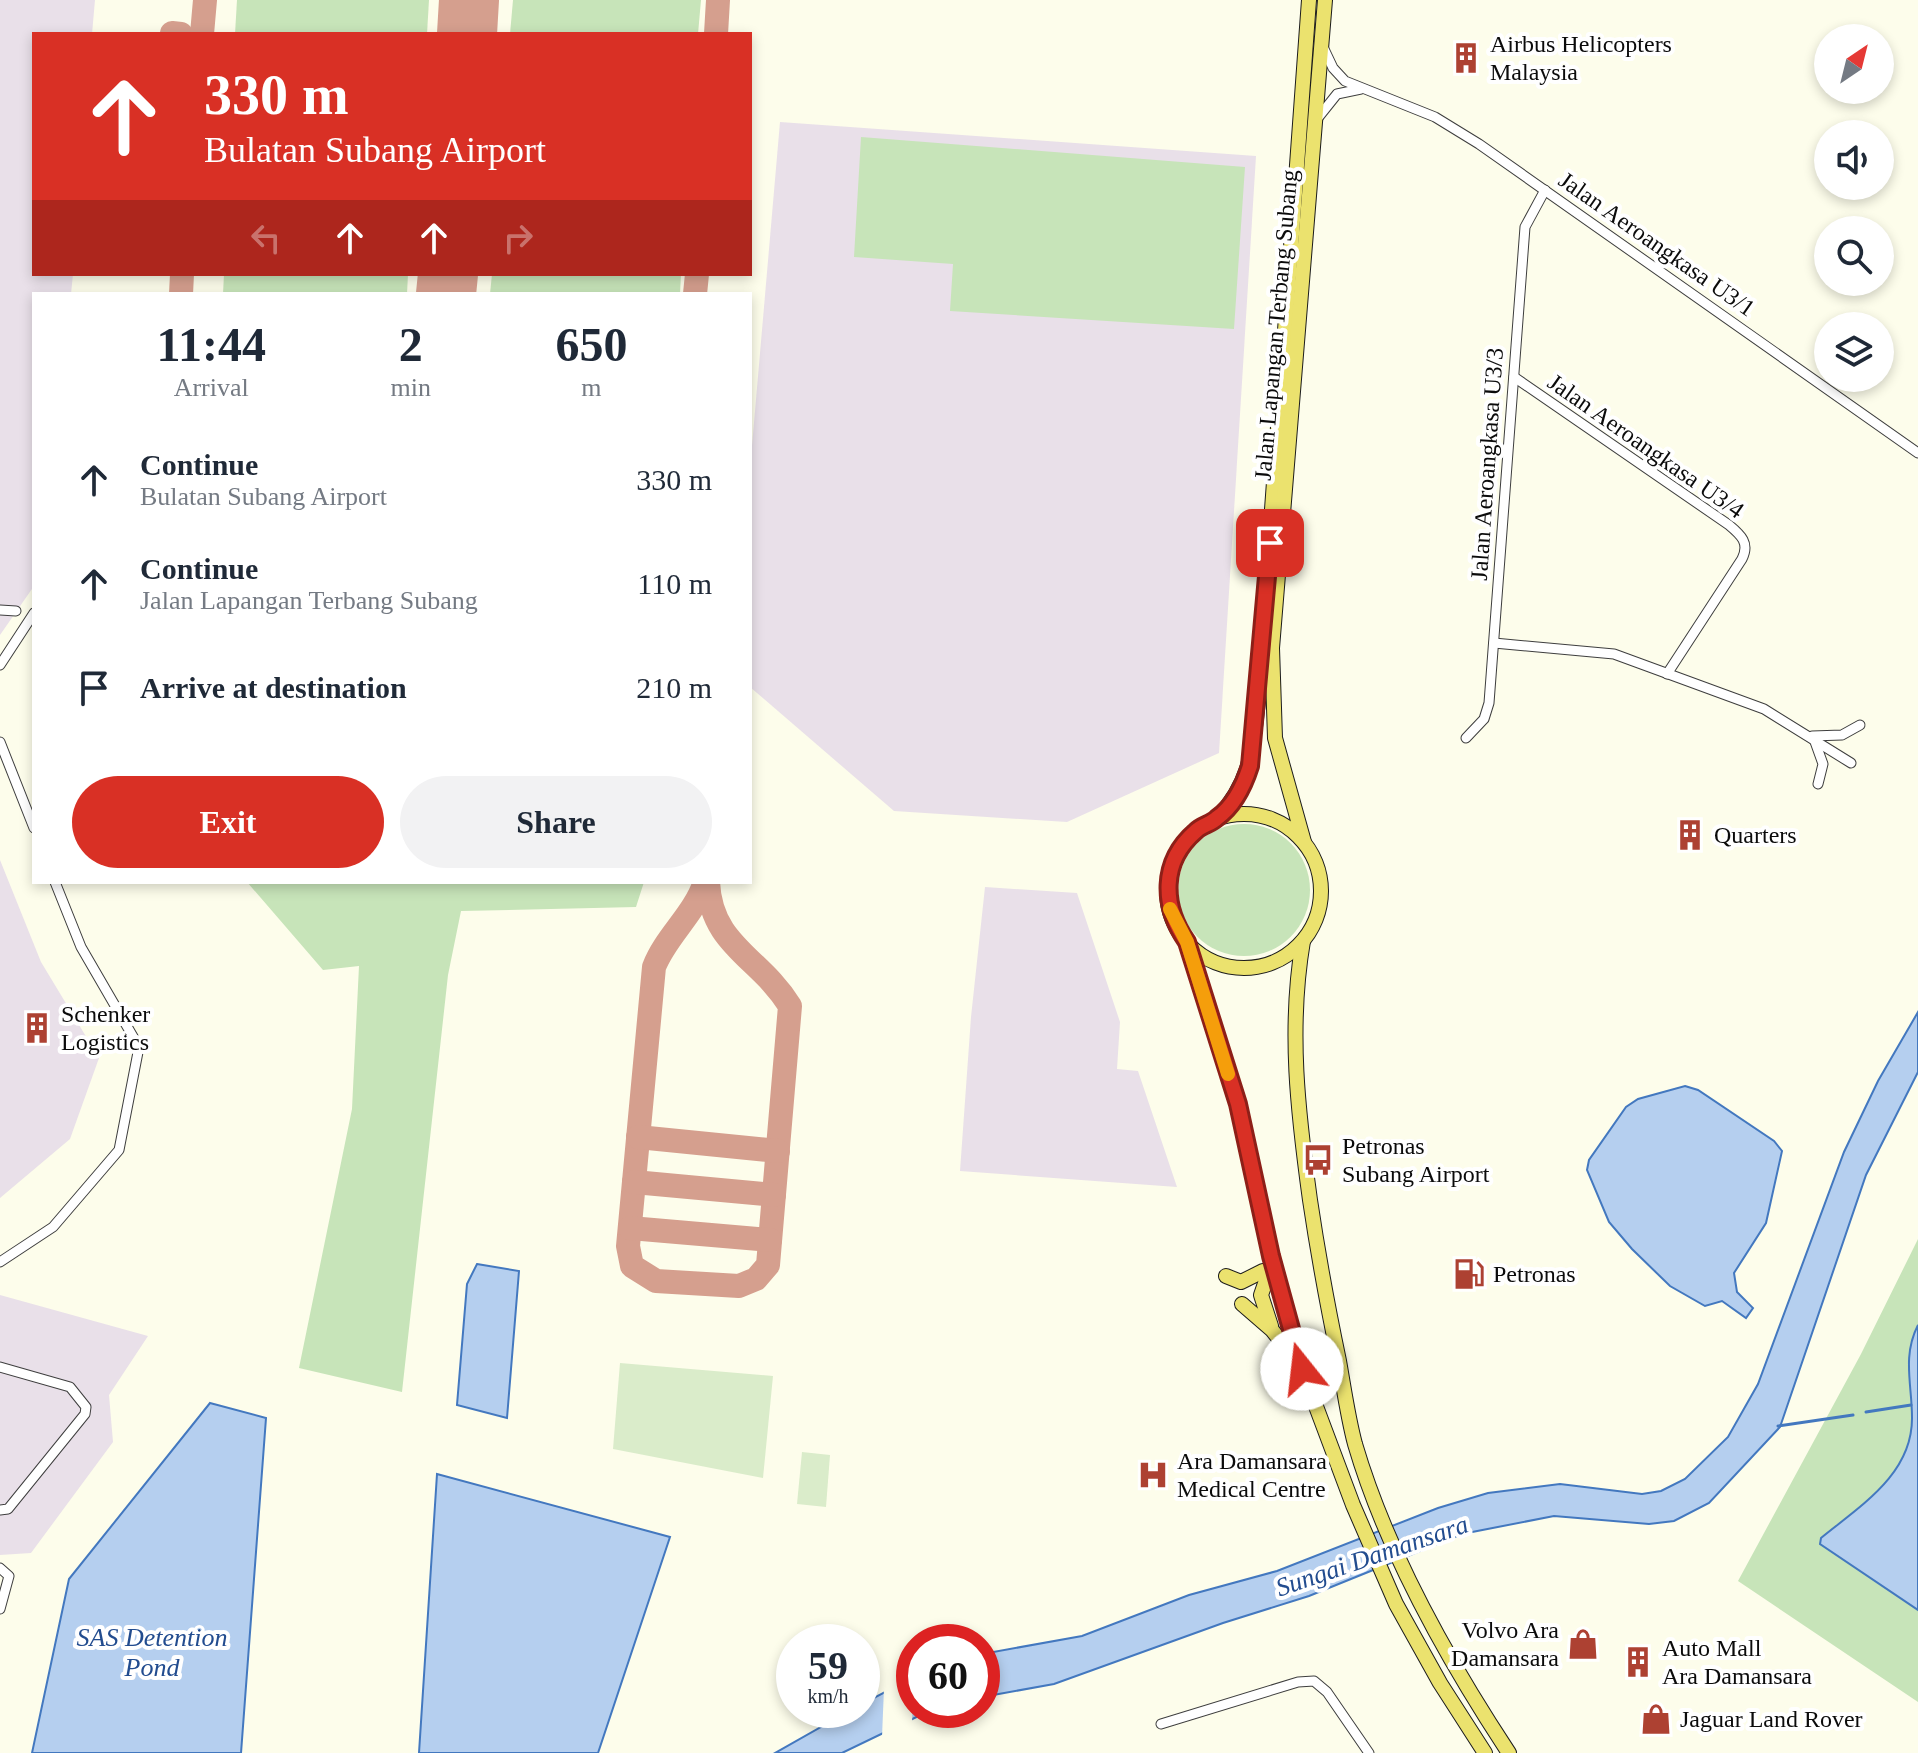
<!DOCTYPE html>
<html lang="en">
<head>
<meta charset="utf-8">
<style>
  body { margin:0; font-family:"Times New Roman",serif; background:#f2f2f3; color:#1f2937; height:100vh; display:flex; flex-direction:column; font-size:30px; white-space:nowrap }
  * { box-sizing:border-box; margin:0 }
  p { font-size:26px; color:#747a83 }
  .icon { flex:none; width:44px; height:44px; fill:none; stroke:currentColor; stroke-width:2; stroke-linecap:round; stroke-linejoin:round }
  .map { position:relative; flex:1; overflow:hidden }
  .side { position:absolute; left:32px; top:292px; width:720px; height:592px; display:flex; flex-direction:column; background:#fff; border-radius:0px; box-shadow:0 4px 12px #0003 }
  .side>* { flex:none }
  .hud { position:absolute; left:32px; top:32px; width:720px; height:244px; border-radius:0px; box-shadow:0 4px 12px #0003; background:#d93025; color:#fff; overflow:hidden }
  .needle { width:52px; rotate:35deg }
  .tools { position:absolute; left:1814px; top:24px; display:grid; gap:16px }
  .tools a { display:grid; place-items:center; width:80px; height:80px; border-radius:50%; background:#fff; box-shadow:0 4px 12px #0003; font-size:40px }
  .speed { position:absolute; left:776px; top:1624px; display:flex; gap:16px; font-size:40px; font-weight:700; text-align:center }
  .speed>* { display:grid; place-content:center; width:104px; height:104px; border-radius:50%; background:#fff; box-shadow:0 4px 12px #0003; line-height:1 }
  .speed small { font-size:20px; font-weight:400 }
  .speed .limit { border:12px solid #d22; background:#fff; color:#111 }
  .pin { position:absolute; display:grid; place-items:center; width:68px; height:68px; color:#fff; margin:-34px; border-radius:16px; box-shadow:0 4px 12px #0006 }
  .me { position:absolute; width:88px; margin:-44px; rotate:344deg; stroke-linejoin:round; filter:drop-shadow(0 0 6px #0008) }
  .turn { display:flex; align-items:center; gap:28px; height:168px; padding:0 40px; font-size:36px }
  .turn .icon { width:104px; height:104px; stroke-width:2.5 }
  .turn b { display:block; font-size:56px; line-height:68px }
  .lanes { display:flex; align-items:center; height:76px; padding:0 40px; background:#0003; justify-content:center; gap:40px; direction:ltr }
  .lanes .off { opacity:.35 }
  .eta { display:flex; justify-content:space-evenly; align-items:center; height:136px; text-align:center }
  .eta b { font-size:48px; font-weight:700; line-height:56px }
  .primary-button { display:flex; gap:16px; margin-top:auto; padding:16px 40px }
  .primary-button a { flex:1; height:92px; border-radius:48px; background:#d93025; color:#fff; font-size:32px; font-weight:700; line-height:92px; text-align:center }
  .primary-button a+a { background:#f2f2f3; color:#1f2937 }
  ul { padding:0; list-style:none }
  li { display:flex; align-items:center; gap:24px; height:104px; padding:0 40px }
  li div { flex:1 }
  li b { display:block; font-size:30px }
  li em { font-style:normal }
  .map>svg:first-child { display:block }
  .industrial { fill:#e9e0e9 }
  .green { fill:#c7e4b9 }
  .pitch { fill:#daecca }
  .water { fill:#b5cfef; stroke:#4378bf; stroke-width:2 }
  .pier { fill:#fdfdeb }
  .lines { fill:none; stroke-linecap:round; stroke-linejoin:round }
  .stream { stroke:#4378bf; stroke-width:3 }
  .taxiway { stroke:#d59f8e; stroke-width:24 }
  .runway { stroke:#d59f8e; stroke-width:60 }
  .street-casing { stroke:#3e3e3e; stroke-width:11 }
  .primary-casing { stroke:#1c1c1c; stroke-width:16 }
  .street { stroke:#fff; stroke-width:9 }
  .primary { stroke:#ebe26e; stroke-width:14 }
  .route-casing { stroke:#8d1f18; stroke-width:20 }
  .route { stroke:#d93025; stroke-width:14 }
  .slow { stroke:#f59e0b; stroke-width:14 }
  .labels { text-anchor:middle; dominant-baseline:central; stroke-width:8; stroke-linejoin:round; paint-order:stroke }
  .poi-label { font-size:24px; fill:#0b0b0b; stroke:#fff; text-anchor:start }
  .street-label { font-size:24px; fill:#0b0b0b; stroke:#fff }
  .water-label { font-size:26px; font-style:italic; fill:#224c8f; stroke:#fff }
</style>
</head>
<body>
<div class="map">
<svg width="1918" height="1753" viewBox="0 0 1918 1753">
  <rect width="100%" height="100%" fill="#fdfdeb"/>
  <g class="industrial">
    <path d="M0,0H95L92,34H34V274H73L71,294H34V586L0,635Z"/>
    <path d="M780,122L1256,156L1219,753L1067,822L894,811L750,687V469Z"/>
    <path d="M0,860L41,962L99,1058L70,1139L0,1198Z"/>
    <path d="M985,887L1077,893L1120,1022L1117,1069L1138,1071L1177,1187L960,1171L971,1017Z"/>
    <path d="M0,1295L148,1336L109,1395L113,1442L31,1553L0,1555Z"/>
  </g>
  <g class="green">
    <path d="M237,0H429L427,34H235Z"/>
    <path d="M513,0H701L698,34H510Z"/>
    <path d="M861,137L1245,167L1234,329L950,311L953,264L854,257Z"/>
    <path d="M224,274H408L407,294H223Z"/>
    <path d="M492,274H681L680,294H490Z"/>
    <circle cx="1244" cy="890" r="66"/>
    <path d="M247,882H644L636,907L461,911L448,975L402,1392L299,1368L352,1109L359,966L323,970Z"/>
    <path d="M1918,1239V1702L1738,1581L1861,1354Z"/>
  </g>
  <g class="pitch">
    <path d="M620,1363L773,1376L763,1478L613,1449Z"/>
    <path d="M802,1452L830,1455L826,1507L797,1504Z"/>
  </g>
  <g class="water">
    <path d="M1918,1012V1072L1866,1175L1780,1427L1709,1503L1674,1521L1649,1524L1554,1516L1462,1534L1309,1596L1223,1623L1054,1684L982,1697V1654L1082,1636L1189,1595L1277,1571L1438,1508L1488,1493L1560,1484L1642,1494L1661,1491L1685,1479L1728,1437L1758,1384L1844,1152L1878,1081Z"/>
    <path d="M1685,1086L1698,1090L1774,1141L1782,1151L1766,1223L1734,1273L1737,1292L1753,1308L1746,1318L1722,1301L1705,1306L1670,1286L1632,1249L1609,1222L1587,1170L1589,1160L1626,1107L1638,1099Z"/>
    <path d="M477,1264L519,1271L507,1418L457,1405L467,1284Z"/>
    <path d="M1918,1325V1610L1820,1544L1821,1538C1860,1506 1913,1474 1912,1417C1912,1385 1902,1356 1918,1325Z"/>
    <path d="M210,1403L266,1418L241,1753H32L69,1579Z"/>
    <path d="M437,1474L670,1537L598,1753H419Z"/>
    <path d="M914,1677V1710H931L842,1753H775L851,1710H862V1704Z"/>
  </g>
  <path class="pier" d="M914,1673L912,1723L882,1737L884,1688Z"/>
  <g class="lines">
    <g class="stream">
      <path d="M1866,1412L1911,1405"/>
      <path d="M1778,1426L1853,1415"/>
    </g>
    <g class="taxiway">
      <path d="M172,33L181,34"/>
      <path d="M202,34L205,0"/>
      <path d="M716,34L718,0"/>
      <path d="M181,294L182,274"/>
      <path d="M695,294L697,274"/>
      <path d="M705,882C694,915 666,936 654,967L628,1246L632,1266L656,1281L739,1286L756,1279L768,1265L790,1006C760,957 711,946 708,882"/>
      <path d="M638,1137L778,1151"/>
      <path d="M634,1182L774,1195"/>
      <path d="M630,1228L770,1240"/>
    </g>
    <g class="runway">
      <path d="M467,34L469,0"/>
      <path d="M446,294L448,274"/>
    </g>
    <defs>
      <g id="street">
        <path d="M1324,49L1333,68L1345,81L1435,117L1479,144L1918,453"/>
        <path d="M1317,119L1337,94L1361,89"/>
        <path d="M1514,377L1729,525C1741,535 1750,543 1742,559L1667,674"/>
        <path d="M0,610L16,611"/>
        <path d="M1494,643L1614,654L1764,709L1851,763"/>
        <path d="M0,665L34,613"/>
        <path d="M1812,736L1842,735L1860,725"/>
        <path d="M1466,738L1484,719L1489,703L1525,227L1545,190"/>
        <path d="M1814,739L1823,764L1818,784"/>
        <path d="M0,742L34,828"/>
        <path d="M0,1262L53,1227L119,1150L139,1047L81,947L55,882"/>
        <path d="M0,1367L70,1387L86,1407L85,1414L8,1509L0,1510"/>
        <path d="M0,1568L9,1576L0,1609"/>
        <path d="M1161,1724L1298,1682L1314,1681L1327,1692L1369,1753"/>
      </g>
      <g id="primary">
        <circle cx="1244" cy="891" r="77"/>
        <path d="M1218,818C1252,779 1252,751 1258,702L1309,0"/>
        <path d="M1304,842L1275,738L1272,648L1325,0"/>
        <path d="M1303,941C1288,1029 1298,1113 1310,1200C1318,1254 1328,1308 1339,1361C1344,1389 1348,1418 1355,1444C1387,1553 1447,1659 1509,1753"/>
        <path d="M1187,942L1238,1104L1271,1256L1302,1369L1353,1505L1396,1604L1440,1683L1485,1753"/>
        <path d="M1226,1276L1241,1282L1263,1271"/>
        <path d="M1242,1304L1272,1330L1295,1359"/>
        <path d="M1271,1326L1261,1295L1272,1263"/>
      </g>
    </defs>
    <use href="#street" class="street-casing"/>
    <use href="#primary" class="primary-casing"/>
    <use href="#street" class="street"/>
    <use href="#primary" class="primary"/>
  </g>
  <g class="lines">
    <defs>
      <path id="route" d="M1270,543L1250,766C1244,785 1234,806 1217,818C1211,824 1202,825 1196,831C1160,862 1162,906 1187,942L1238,1104L1271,1256L1302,1369"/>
    </defs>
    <use href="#route" class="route-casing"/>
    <use href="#route" class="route"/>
    <path class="slow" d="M1170,909L1187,942L1228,1074"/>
  </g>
  <defs>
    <symbol id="building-bare" viewBox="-9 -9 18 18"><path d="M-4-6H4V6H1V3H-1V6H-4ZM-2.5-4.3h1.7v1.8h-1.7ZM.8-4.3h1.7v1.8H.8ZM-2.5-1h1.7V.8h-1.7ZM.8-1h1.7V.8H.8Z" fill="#ad4132" stroke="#fff" stroke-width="2.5" paint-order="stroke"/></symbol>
    <symbol id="bus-bare" viewBox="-9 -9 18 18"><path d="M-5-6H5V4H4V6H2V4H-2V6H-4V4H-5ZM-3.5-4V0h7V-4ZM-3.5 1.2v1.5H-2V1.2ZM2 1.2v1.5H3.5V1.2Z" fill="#ad4132" stroke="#fff" stroke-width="2.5" paint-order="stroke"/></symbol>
    <symbol id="fuel-bare" viewBox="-9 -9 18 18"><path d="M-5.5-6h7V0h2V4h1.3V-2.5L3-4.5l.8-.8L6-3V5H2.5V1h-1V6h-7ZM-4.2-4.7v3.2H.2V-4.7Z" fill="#ad4132" stroke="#fff" stroke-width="2.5" paint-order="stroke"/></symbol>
    <symbol id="hospital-bare" viewBox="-9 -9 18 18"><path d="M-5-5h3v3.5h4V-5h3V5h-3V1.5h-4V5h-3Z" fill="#ad4132" stroke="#fff" stroke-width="2.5" paint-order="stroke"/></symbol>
    <symbol id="shop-bare" viewBox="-9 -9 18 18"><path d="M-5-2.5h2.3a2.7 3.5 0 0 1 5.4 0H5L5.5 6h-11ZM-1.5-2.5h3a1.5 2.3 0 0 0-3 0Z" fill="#ad4132" stroke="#fff" stroke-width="2.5" paint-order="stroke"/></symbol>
  </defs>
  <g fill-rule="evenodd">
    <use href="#building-bare" x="1444" y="36" width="44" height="44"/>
    <use href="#building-bare" x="1668" y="813" width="44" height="44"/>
    <use href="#building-bare" x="15" y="1006" width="44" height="44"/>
    <use href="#bus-bare" x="1296" y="1138" width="44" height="44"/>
    <use href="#fuel-bare" x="1447" y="1252" width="44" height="44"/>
    <use href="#hospital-bare" x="1131" y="1453" width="44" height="44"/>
    <use href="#shop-bare" x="1561" y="1622" width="44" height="44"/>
    <use href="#building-bare" x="1616" y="1640" width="44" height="44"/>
    <use href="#shop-bare" x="1634" y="1697" width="44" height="44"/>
  </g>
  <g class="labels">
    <g class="poi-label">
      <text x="1490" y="44">Airbus Helicopters<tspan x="1490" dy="28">Malaysia</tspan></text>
      <text x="1714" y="835">Quarters</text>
      <text x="61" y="1014">Schenker<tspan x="61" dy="28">Logistics</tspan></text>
      <text x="1342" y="1146">Petronas<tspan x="1342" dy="28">Subang Airport</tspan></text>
      <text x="1493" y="1274">Petronas</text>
      <text x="1177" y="1461">Ara Damansara<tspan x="1177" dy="28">Medical Centre</tspan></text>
      <text x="1559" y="1630" text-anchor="end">Volvo Ara<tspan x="1559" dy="28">Damansara</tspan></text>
      <text x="1662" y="1648">Auto Mall<tspan x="1662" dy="28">Ara Damansara</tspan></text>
      <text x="1680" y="1719">Jaguar Land Rover</text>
    </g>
    <g class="street-label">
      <text transform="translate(1657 244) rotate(35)">Jalan Aeroangkasa U3/1</text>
      <text transform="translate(1276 325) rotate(-85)">Jalan Lapangan Terbang Subang</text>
      <text transform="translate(1646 446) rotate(35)">Jalan Aeroangkasa U3/4</text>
      <text transform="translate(1487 464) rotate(-86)">Jalan Aeroangkasa U3/3</text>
    </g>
    <g class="water-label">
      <text transform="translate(1372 1556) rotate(-19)">Sungai Damansara</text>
      <text x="152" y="1637">SAS Detention<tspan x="152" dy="30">Pond</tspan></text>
    </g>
  </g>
</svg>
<div class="tools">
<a><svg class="needle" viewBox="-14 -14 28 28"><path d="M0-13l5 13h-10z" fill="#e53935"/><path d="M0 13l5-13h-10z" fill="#747a83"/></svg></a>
<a><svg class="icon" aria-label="sound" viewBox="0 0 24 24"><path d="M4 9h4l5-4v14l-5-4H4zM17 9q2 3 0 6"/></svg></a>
<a><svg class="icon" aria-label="search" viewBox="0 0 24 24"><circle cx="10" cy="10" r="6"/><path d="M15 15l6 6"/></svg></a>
<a><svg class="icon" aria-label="layers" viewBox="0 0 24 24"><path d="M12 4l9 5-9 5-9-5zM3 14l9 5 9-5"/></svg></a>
</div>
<div class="speed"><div>59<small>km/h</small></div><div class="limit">60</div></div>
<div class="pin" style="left:1270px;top:543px;background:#d93025"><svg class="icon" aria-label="arrive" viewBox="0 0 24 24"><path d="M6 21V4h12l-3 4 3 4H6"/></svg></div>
<svg class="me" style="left:1302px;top:1369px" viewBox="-20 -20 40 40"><circle r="19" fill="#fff"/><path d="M0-13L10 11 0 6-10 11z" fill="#d93025"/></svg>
<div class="hud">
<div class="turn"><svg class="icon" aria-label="ahead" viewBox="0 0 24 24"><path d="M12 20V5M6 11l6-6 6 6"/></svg><div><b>330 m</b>Bulatan Subang Airport</div></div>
<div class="lanes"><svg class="icon off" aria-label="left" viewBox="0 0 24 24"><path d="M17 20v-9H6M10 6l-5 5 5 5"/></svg><svg class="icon" aria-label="ahead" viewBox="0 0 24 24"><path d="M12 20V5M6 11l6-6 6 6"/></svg><svg class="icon" aria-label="ahead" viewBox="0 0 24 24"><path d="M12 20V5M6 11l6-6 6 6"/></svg><svg class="icon off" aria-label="right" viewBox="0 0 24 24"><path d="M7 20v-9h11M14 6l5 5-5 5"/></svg></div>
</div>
<section class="side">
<div class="eta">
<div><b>11:44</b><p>Arrival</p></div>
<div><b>2</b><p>min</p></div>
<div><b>650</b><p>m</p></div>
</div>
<ul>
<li><svg class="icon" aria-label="ahead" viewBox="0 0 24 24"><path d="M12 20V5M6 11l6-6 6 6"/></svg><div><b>Continue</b><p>Bulatan Subang Airport</p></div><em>330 m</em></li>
<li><svg class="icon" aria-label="ahead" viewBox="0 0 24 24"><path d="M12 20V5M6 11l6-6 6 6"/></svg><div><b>Continue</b><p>Jalan Lapangan Terbang Subang</p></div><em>110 m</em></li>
<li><svg class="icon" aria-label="arrive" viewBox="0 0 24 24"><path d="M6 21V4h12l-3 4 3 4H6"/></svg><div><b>Arrive at destination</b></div><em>210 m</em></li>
</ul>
<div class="primary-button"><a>Exit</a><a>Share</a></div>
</section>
</div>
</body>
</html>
